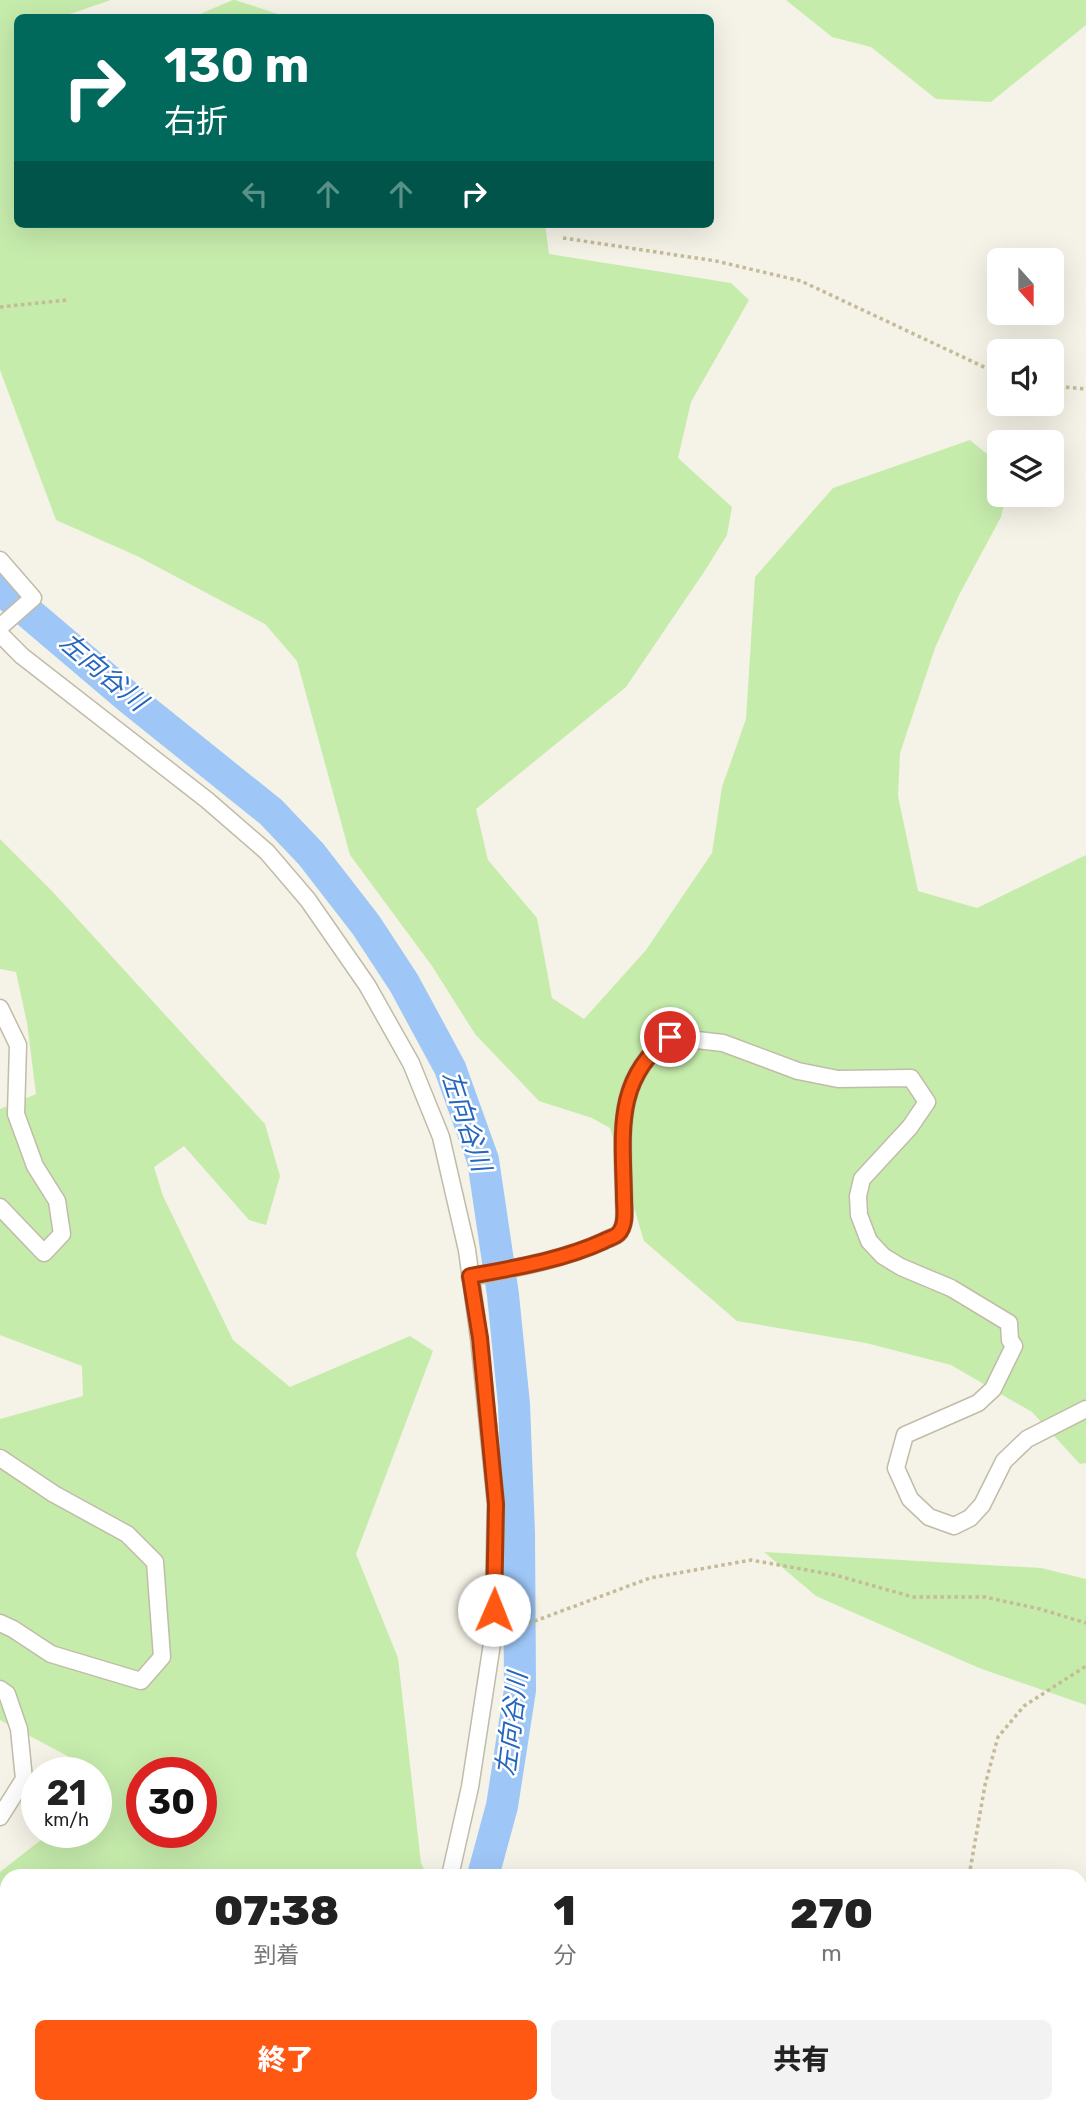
<!DOCTYPE html>
<html lang="ja">
<head>
<meta charset="utf-8">
<style>
  body { margin:0; font-family:Rubik,"Noto Sans JP",sans-serif; background:#f2f2f2; color:#222; height:100vh; display:flex; flex-direction:column; font-size:26px; white-space:nowrap }
  * { box-sizing:border-box; margin:0 }
  p { font-size:23px; color:#767676 }
  .icon { flex:none; width:38px; height:38px; fill:none; stroke:currentColor; stroke-width:2; stroke-linecap:round; stroke-linejoin:round }
  .map { position:relative; flex:1; overflow:hidden }
  .details { position:absolute; left:0px; top:1869px; width:1087px; height:245px; display:flex; flex-direction:column; background:#fff; border-radius:21px 21px 0 0; box-shadow:0 7px 28px #0002 }
  .details>* { flex:none }
  .top-card { position:absolute; left:14px; top:14px; width:700px; height:214px; border-radius:10px; box-shadow:0 7px 28px #0002; background:#00695c; color:#fff; overflow:hidden }
  .needle { width:46px; rotate:159deg }
  .buttons { position:absolute; left:987px; top:248px; display:grid; gap:14px }
  .buttons a { display:grid; place-items:center; width:77px; height:77px; border-radius:10px; background:#fff; box-shadow:0 7px 28px #0002; font-size:35px }
  .speed { position:absolute; left:21px; top:1757px; display:flex; gap:14px; font-size:35px; font-weight:700; text-align:center }
  .speed>* { display:grid; place-content:center; width:91px; height:91px; border-radius:50%; background:#fff; box-shadow:0 7px 28px #0002; line-height:1 }
  .speed small { font-size:18px; font-weight:400 }
  .speed .limit { border:10px solid #d22; background:#fff; color:#111 }
  .pin { position:absolute; display:grid; place-items:center; width:60px; height:60px; color:#fff; margin:-30px; border:4px solid #fff; border-radius:50%; box-shadow:0 2px 7px #0007 }
  .me { position:absolute; width:77px; margin:-38px; rotate:1deg; stroke-linejoin:round; filter:drop-shadow(0 0 5px #0008) }
  .turn { display:flex; align-items:center; gap:24px; height:147px; padding:0 35px; font-size:32px }
  .turn .icon { width:91px; height:91px; stroke-width:2.5 }
  .turn b { display:block; font-size:49px; line-height:60px }
  .lanes { display:flex; align-items:center; height:66px; padding:0 35px; background:#0003; justify-content:center; gap:35px; direction:ltr }
  .lanes .off { opacity:.35 }
  .eta { display:flex; justify-content:space-evenly; align-items:center; height:119px; text-align:center }
  .eta b { font-size:42px; font-weight:800; line-height:49px }
  .action { display:flex; gap:14px; margin-top:auto; padding:14px 35px }
  .action a { flex:1; height:80px; border-radius:10px; background:#ff5813; color:#fff; font-size:28px; font-weight:800; line-height:80px; text-align:center }
  .action a+a { background:#f2f2f2; color:#222 }
  .map>svg:first-child { display:block }
  .green { fill:#c6ecac; fill-rule:evenodd }
  .lines { fill:none; stroke-linecap:round; stroke-linejoin:round }
  .river { stroke:#9ec6f6; stroke-width:32 }
  .street-casing { stroke:#c1bca8; stroke-width:19 }
  .path { stroke:#c4bb98; stroke-width:3.5; stroke-dasharray:3.5 3.5; stroke-linecap:butt }
  .street { stroke:#fff; stroke-width:16 }
  .route-casing { stroke:#a6390c; stroke-width:18 }
  .route { stroke:#ff5813; stroke-width:12 }
  .labels { text-anchor:middle; dominant-baseline:central; stroke-width:5; stroke-linejoin:round; paint-order:stroke }
  .water-label { font-size:26px; font-style:italic; fill:#2567be; stroke:#fff }
</style>
</head>
<body>
<div class="map">
<svg width="1086" height="2114" viewBox="0 0 1086 2114">
  <rect width="100%" height="100%" fill="#f5f2e7"/>
  <g class="green">
    <path d="M0,0H111L61,17L18,18V224H545L549,254L731,283L749,300L691,402L678,458L732,507L727,535L706,569L626,687L476,809L488,860L537,918L552,998L584,1019L646,950L712,853L722,787L746,719L755,577L833,488L970,440L999,464V495H1006L1001,517L959,595L935,648L900,753L898,796L918,891L977,908L1086,855V1463L1080,1464L1032,1412L951,1365L866,1343L737,1321L644,1241L610,1128L592,1118L539,1101L475,1034L432,966L350,855L297,661L265,624L137,556L56,520L0,370Z"/>
    <path d="M233,0H235L287,17H193Z"/>
    <path d="M786,0H1086V25L991,102L936,99L871,47L832,37Z"/>
    <path d="M0,839L51,890L265,1124L280,1176L266,1225L249,1220L184,1146L154,1167L163,1196L233,1340L290,1387L410,1336L433,1351L356,1554L398,1658L421,1863L427,1876H7V2107H314L307,2114H0V1872L51,1832H96V1773H84L86,1766L0,1720V1419L83,1396L82,1366L0,1335V1109L36,1094L27,1023L16,972L0,969ZM142,1773H201V1832H142Z"/>
    <path d="M764,1552L1041,1568L1086,1579V1705L979,1668L816,1596Z"/>
    <path d="M345,2107H424L430,2114H352Z"/>
  </g>
  <g class="lines">
    <g class="river">
      <path d="M0,586L10,597L129,698L271,812L311,854L366,925L404,983L450,1068L483,1160L503,1295L514,1404L519,1533L520,1690L502,1806L483,1876"/>
      <path d="M470,2107L473,2114"/>
      <path d="M361,2114L365,2107"/>
    </g>
    <defs>
      <g id="street">
        <path d="M0,560L33,598L0,627"/>
        <path d="M0,634L22,656L207,800L267,852L308,900L367,985L411,1063L441,1137L467,1250L479,1338L496,1504L493,1637L470,1787L450,1876"/>
        <path d="M0,1008L18,1045L16,1114L35,1166L57,1201L62,1234L44,1253L0,1207"/>
        <path d="M470,1277C514,1268 563,1260 604,1241C607,1239 615,1237 618,1234C627,1225 624,1209 624,1198C623,1135 613,1079 670,1037L723,1043L798,1071L838,1079L911,1078L927,1102L910,1127L862,1179L858,1196L859,1215L869,1241L883,1256L901,1267L951,1288L1009,1323L1010,1340L1014,1346L993,1389L978,1403L905,1435L896,1468L910,1499L929,1517L954,1526L970,1518L982,1505L1004,1461L1027,1439L1086,1409"/>
        <path d="M0,1458L54,1494L127,1534L155,1562L162,1657L141,1681L51,1654L13,1629L0,1623"/>
        <path d="M0,1689L7,1694L19,1729L24,1779L0,1817"/>
        <path d="M441,2107L445,2114"/>
      </g>
    </defs>
    <use href="#street" class="street-casing"/>
    <g class="path">
      <path d="M563,238L716,261L801,281L999,374"/>
      <path d="M0,307L67,300"/>
      <path d="M1052,386L1086,389"/>
      <path d="M508,1631L650,1578L751,1560L835,1575L913,1597H985L1040,1609L1086,1623"/>
      <path d="M969,1876L985,1785L998,1737L1024,1706L1086,1666"/>
      <path d="M1080,2042L1086,2031"/>
      <path d="M498,2107L506,2114"/>
      <path d="M897,2114L900,2107"/>
      <path d="M997,2114L1006,2107"/>
    </g>
    <use href="#street" class="street"/>
  </g>
  <g class="lines">
    <defs>
      <path id="route" d="M494,1610L496,1504L480,1338L470,1276C514,1268 563,1260 604,1241C607,1239 615,1237 618,1234C627,1225 624,1209 624,1198C623,1135 613,1079 670,1037"/>
    </defs>
    <use href="#route" class="route-casing"/>
    <use href="#route" class="route"/>
  </g>
  <g class="labels">
    <g class="water-label">
      <text transform="translate(103 672) rotate(40)">左向谷川</text>
      <text transform="translate(466 1121) rotate(72)">左向谷川</text>
      <text transform="translate(512 1724) rotate(-83)">左向谷川</text>
    </g>
  </g>
</svg>
<div class="buttons">
<a><svg class="needle" viewBox="-14 -14 28 28"><path d="M0-13l5 13h-10z" fill="#e53935"/><path d="M0 13l5-13h-10z" fill="#767676"/></svg></a>
<a><svg class="icon" aria-label="sound" viewBox="0 0 24 24"><path d="M4 9h4l5-4v14l-5-4H4zM17 9q2 3 0 6"/></svg></a>
<a><svg class="icon" aria-label="layers" viewBox="0 0 24 24"><path d="M12 4l9 5-9 5-9-5zM3 14l9 5 9-5"/></svg></a>
</div>
<div class="speed"><div>21<small>km/h</small></div><div class="limit">30</div></div>
<div class="pin" style="left:670px;top:1037px;background:#d93025"><svg class="icon" aria-label="arrive" viewBox="0 0 24 24"><path d="M6 21V4h12l-3 4 3 4H6"/></svg></div>
<svg class="me" style="left:494px;top:1610px" viewBox="-20 -20 40 40"><circle r="19" fill="#fff"/><path d="M0-13L10 11 0 6-10 11z" fill="#ff5813"/></svg>
<div class="top-card">
<div class="turn"><svg class="icon" aria-label="right" viewBox="0 0 24 24"><path d="M7 20v-9h11M14 6l5 5-5 5"/></svg><div><b>130 m</b>右折</div></div>
<div class="lanes"><svg class="icon off" aria-label="left" viewBox="0 0 24 24"><path d="M17 20v-9H6M10 6l-5 5 5 5"/></svg><svg class="icon off" aria-label="ahead" viewBox="0 0 24 24"><path d="M12 20V5M6 11l6-6 6 6"/></svg><svg class="icon off" aria-label="ahead" viewBox="0 0 24 24"><path d="M12 20V5M6 11l6-6 6 6"/></svg><svg class="icon" aria-label="right" viewBox="0 0 24 24"><path d="M7 20v-9h11M14 6l5 5-5 5"/></svg></div>
</div>
<section class="details">
<div class="eta">
<div><b>07:38</b><p>到着</p></div>
<div><b>1</b><p>分</p></div>
<div><b>270</b><p>m</p></div>
</div>
<div class="action"><a>終了</a><a>共有</a></div>
</section>
</div>
</body>
</html>
